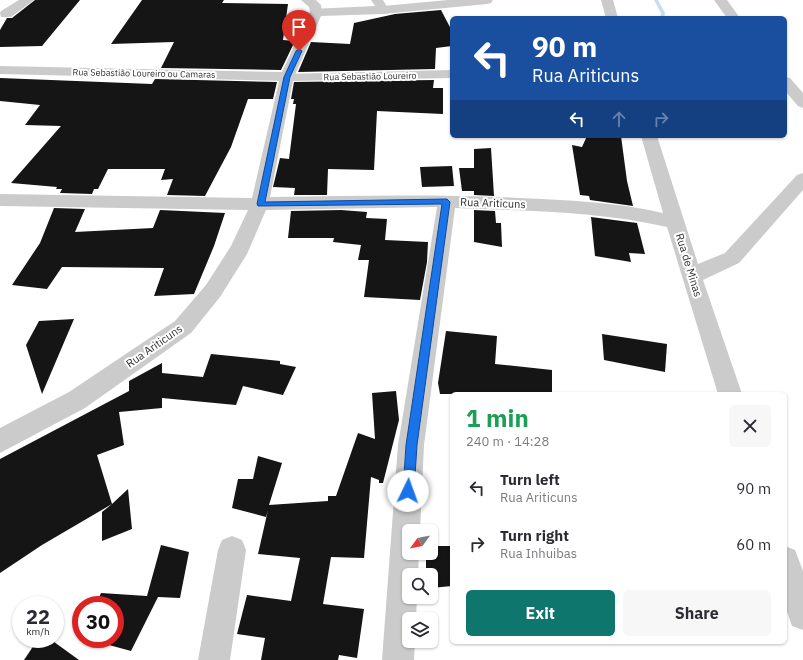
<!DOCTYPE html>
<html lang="en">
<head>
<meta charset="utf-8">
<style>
  body { margin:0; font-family:"IBM Plex Sans",sans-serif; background:#f7f7f7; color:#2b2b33; height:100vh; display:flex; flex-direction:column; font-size:15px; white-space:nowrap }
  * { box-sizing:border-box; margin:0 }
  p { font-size:13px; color:#7c7c81 }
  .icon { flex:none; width:22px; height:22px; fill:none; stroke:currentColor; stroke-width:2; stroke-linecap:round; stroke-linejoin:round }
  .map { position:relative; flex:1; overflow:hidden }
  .details { position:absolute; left:450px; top:392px; width:337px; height:252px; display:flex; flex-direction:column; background:#fff; border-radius:6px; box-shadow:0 1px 3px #0004 }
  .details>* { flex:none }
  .banner { position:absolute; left:450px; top:16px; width:337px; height:122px; border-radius:6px; box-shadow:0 1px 3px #0004; background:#1a4fa0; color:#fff; overflow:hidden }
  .needle { width:26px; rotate:237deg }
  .buttons { position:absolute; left:402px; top:524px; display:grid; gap:8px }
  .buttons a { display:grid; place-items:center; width:36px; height:36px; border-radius:6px; background:#fff; box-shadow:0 1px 3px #0004; font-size:20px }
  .speed { position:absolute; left:12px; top:596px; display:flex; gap:8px; font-size:20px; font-weight:700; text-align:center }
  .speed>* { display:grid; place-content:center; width:52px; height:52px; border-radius:50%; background:#fff; box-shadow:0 1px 3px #0004; line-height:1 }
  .speed small { font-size:10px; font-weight:400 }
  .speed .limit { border:6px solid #d22; background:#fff; color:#111 }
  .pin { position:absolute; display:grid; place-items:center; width:34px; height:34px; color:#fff; margin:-41px -17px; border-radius:50% 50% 50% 0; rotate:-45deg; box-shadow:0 0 4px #0007 }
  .pin .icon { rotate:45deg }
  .me { position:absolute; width:44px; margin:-22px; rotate:3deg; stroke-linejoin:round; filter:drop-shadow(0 0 3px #0008) }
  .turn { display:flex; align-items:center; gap:14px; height:84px; padding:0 16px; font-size:18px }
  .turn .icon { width:52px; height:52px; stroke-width:2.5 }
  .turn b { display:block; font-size:28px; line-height:34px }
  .lanes { display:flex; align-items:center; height:38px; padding:0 16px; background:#0003; justify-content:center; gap:20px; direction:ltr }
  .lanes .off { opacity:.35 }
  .round { display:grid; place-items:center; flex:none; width:42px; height:42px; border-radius:6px; background:#f7f7f7 }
  .summary { display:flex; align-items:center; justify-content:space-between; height:68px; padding:0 16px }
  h1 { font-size:24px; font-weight:700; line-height:30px; color:#1e9e55 }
  .cta { display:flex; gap:8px; margin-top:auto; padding:8px 16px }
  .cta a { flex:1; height:46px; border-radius:6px; background:#0f766e; color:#fff; font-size:16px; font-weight:700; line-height:46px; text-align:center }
  .cta a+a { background:#f7f7f7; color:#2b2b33 }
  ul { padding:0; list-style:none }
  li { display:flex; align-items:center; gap:12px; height:56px; padding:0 16px }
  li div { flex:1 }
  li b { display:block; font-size:15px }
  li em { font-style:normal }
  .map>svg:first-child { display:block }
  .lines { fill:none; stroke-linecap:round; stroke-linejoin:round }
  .stream { fill:#c8ddeb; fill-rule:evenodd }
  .building { fill:#151515 }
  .minor { fill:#cbcbcb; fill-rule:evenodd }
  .tertiary { fill:#cbcbcb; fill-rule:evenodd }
  .route { fill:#1a73e8; stroke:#114b97 }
  .labels { text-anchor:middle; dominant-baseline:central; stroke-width:4; stroke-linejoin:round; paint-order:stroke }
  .far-street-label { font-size:9px; fill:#2e2e2e; stroke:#fff }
  .street-label { font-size:11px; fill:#2e2e2e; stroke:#fff }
</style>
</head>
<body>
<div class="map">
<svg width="803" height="660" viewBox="0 0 803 660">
  <rect width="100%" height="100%" fill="#fff"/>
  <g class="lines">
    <path class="stream" d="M654,0H658L665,13L664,18H660L661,13Z"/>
  </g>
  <g class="building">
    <path d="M35,0H80L42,46L0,47V30L7,18H12Z"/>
    <path d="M142,0H224L222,3L288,4L283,40L295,41L281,70L161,68L174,42L111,44Z"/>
    <path d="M441,10L452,31V46L436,48L435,69L298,72L311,42L350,44L354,23L395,14Z"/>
    <path d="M0,78L152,84L155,79L277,82L273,99H248L231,147L205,196L167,195L173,179L161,180L165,169H108L98,189H94L92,194L60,193L62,189H56L57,187L11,183L61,126L25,125L40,105L0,101Z"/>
    <path d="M434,80L433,88H443V114L377,111L374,170L328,169L327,195H294L295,188L273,187L280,158L289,159L296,104H293L294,99H291L294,82Z"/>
    <path d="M587,136H621L627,181L633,206L590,200L589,196L580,195L572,145L582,147Z"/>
    <path d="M491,148L494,196L474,195V191H462L459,168H474V149Z"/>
    <path d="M452,166L454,186L422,187L420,167Z"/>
    <path d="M54,208L85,209L75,232L153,228L160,210L225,213L214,246L194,294L154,296L164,268L62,267L47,289L12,285L40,243Z"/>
    <path d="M341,210L367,212L366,218L387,219L385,240L428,242L427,262L420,300L364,297L369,260H358L361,245L333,242L334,238H288L291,211Z"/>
    <path d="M474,210L495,211L496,223H501L502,247L474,242Z"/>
    <path d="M591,217L637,223L645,254L629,253L631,262L595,256Z"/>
    <path d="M74,319L42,394L26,345L39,321Z"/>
    <path d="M446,331L497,336L495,364L552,370V394H440L438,383Z"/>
    <path d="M602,334L667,344L665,372L604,360Z"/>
    <path d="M211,354L280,361V364L296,367L283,395L243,386L236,405L162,398V408L119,412L124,445L97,455L112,504L128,489L132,529L102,541V512L112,504L42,545L0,573V459L129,391V381L162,363V373L203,377Z"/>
    <path d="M396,391L399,420L383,483H379V480L371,477L364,558L331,557L323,604L364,609L357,658L339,655L338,660H261L265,638L237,634L247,595L291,601L300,558L258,554L268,510L266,517L232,508L238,479H253L258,456L282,463L269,505L328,501V496H336L358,433L375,439L372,393Z"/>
    <path d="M161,545L189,552L180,598L158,597L131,651L87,639H115V605H96L101,593L147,596Z"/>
    <path d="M431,546H452V586L431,588V575H426V553H431Z"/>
    <path d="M38,639H50L79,660H24Z"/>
  </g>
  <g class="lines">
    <g class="minor">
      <path d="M19,0H34L11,17H1L0,13L1,11Z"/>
      <path d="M301,0H316L321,5L322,12L321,15H311L309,7Z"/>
      <path d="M448,0H493L491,3L487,4L383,14L378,13L377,10L378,7L383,6Z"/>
      <path d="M601,0H613L618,18H606Z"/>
      <path d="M714,0H727L740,18H727Z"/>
      <path d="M452,70V78L293,81L270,197C353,196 436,194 519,198C568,200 615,202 663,213L641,136H657L698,264L725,253L797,175L803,173V190L739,263L703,280L742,394H718L667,227C598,211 526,211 455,208L424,445L420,531H409V553H419L418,575H409V597H417L416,619H409V641H415L414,660H382L398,445L437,207L266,210L247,254L220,297L191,333L85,408L0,453V428L69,392L175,321L206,285L231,246L248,210L0,206V194L252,198L280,77L282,74Z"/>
      <path d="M785,77L790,78L803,93V108L798,106L785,91Z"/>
      <path d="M232,536L242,540L246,550L230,660H198L218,550L222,540Z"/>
      <path d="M785,546L795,550L803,571V630L792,626L785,606Z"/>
    </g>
    <path class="tertiary" d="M371,0H383L389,10L388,13L383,14L321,16L294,77L292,80L287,81L0,74V66L282,72L311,9L375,6Z"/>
  </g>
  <path class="route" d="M299,49L302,51L290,77L265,202L447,199L450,202L417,445L414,491L412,495L408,497L405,495L403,491L406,445L442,204L258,206L257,204L284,77L296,51Z"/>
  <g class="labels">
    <g class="far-street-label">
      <text transform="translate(144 73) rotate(1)">Rua Sebastião Loureiro ou Camaras</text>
      <text transform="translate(370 76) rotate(-1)">Rua Sebastião Loureiro</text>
    </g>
    <g class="street-label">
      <text transform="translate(493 203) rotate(2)">Rua Ariticuns</text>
      <text transform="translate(689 265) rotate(73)">Rua de Minas</text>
      <text transform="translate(154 346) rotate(-35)">Rua Ariticuns</text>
    </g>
  </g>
</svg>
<div class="buttons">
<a><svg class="needle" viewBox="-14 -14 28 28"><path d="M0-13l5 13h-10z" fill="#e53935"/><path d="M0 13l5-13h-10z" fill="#7c7c81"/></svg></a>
<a><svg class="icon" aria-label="search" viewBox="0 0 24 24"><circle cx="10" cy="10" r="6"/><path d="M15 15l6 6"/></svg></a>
<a><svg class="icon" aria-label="layers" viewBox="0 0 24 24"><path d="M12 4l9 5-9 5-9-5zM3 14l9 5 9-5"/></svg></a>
</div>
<div class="speed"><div>22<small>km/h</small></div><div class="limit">30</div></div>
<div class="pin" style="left:299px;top:51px;background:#d93025"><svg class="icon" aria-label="arrive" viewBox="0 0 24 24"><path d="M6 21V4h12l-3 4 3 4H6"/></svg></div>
<svg class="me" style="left:408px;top:491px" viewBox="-20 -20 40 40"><circle r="19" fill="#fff"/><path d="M0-13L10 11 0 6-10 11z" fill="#1a73e8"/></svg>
<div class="banner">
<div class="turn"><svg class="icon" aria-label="left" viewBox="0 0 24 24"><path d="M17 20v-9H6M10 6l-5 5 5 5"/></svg><div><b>90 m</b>Rua Ariticuns</div></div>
<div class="lanes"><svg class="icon" aria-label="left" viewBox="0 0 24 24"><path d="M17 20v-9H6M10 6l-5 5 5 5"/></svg><svg class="icon off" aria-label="ahead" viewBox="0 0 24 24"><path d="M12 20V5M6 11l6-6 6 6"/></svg><svg class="icon off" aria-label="right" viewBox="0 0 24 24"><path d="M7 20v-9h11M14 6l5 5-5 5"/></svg></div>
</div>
<section class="details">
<div class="summary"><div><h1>1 min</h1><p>240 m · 14:28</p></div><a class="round"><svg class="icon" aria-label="close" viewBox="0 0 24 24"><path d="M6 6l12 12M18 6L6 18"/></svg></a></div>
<ul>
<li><svg class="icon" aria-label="left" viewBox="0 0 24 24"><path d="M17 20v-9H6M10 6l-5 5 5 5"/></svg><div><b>Turn left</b><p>Rua Ariticuns</p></div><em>90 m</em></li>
<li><svg class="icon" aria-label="right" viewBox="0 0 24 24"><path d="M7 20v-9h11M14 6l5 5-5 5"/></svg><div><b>Turn right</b><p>Rua Inhuibas</p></div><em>60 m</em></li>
</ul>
<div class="cta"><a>Exit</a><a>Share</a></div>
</section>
</div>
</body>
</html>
